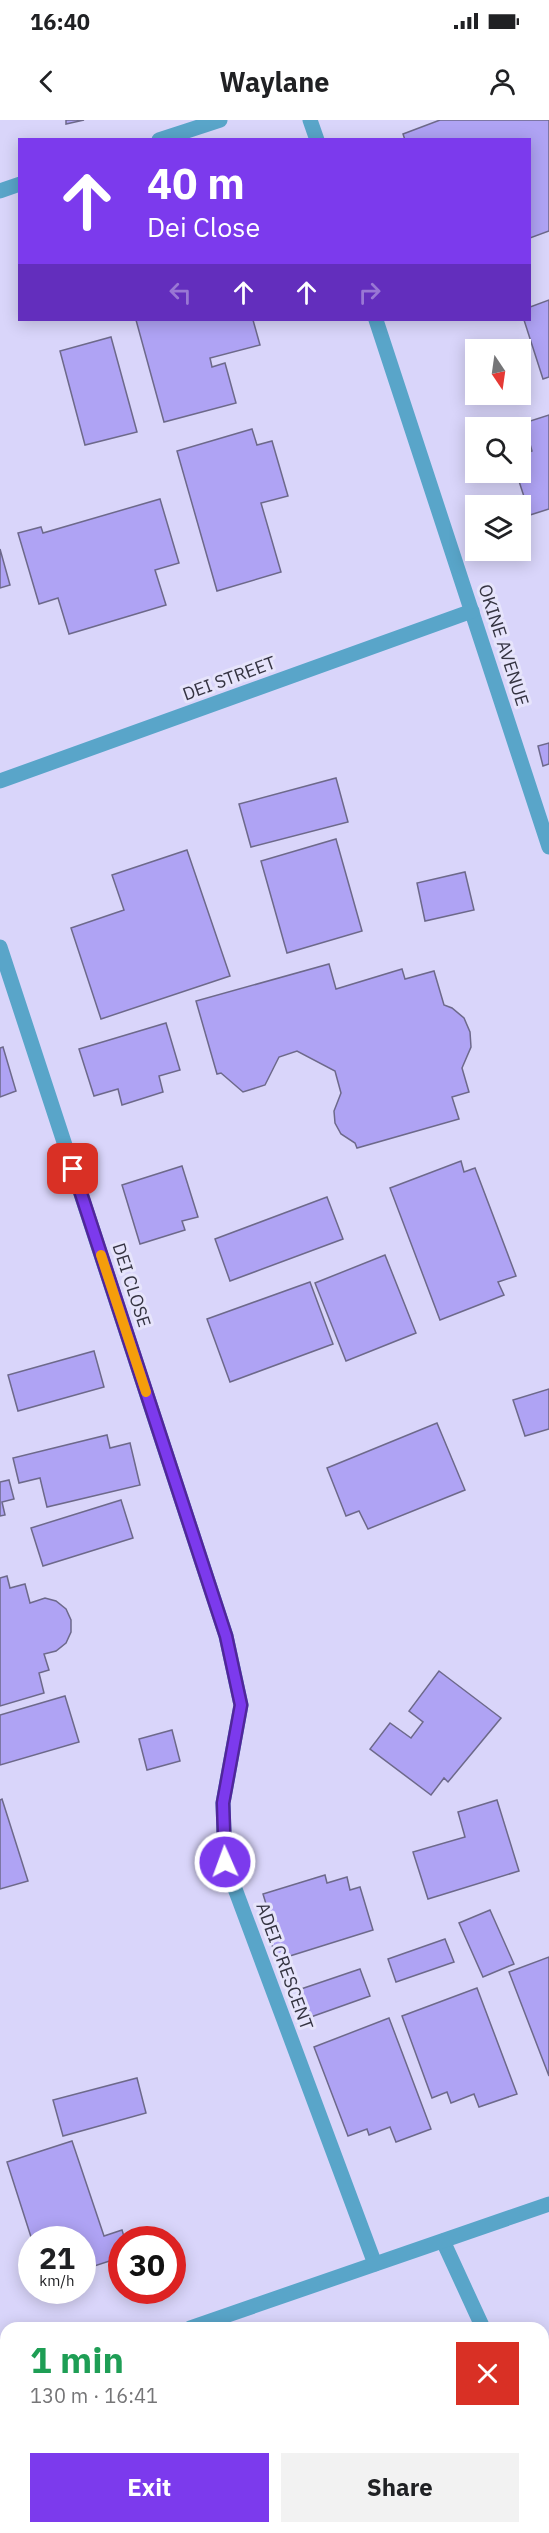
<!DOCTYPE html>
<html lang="en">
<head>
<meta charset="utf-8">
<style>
  body { margin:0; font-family:"IBM Plex Sans",sans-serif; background:#f2f2f2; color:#202124; height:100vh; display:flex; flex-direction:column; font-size:22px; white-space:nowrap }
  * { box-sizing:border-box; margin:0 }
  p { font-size:20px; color:#757577 }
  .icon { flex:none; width:33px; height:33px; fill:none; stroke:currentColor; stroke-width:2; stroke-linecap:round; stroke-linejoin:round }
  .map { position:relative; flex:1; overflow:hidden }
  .panel { position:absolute; left:0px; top:2202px; width:549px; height:212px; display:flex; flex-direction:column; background:#fff; border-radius:18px 18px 0 0; box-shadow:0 3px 15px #0003 }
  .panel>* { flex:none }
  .hud { position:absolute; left:18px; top:18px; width:513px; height:183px; border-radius:0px; box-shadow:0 3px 15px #0003; background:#7c3aed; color:#fff; overflow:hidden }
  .needle { width:39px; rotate:167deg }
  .fabs { position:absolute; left:465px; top:219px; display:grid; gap:12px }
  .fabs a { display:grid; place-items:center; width:66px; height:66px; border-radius:0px; background:#fff; box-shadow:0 3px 15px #0003; font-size:30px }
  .speed { position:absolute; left:18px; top:2106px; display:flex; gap:12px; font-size:30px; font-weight:700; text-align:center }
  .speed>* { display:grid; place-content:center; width:78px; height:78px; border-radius:50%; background:#fff; box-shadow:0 3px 15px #0003; line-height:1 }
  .speed small { font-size:15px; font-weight:400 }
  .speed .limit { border:9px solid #d22; background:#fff; color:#111 }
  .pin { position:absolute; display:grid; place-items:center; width:51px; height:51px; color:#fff; margin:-26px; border-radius:12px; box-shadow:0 3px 9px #0006 }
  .me { position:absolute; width:66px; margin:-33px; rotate:358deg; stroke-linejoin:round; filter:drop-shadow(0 0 4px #0008) }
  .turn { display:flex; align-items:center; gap:21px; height:126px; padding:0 30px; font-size:27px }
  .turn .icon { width:78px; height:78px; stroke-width:2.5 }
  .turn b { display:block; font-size:42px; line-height:51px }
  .lanes { display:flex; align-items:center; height:57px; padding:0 30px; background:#0003; justify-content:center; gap:30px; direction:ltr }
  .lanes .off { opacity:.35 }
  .round { display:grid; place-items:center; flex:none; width:63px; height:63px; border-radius:0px; background:#f2f2f2 }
  .summary { display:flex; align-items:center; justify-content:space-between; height:102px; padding:0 30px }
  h1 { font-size:36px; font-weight:800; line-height:45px; color:#1e9e55 }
  .button { display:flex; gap:12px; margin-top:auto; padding:12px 30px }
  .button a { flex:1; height:69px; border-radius:0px; background:#7c3aed; color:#fff; font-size:24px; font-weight:800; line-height:69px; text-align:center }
  .button a+a { background:#f2f2f2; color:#202124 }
  .status { display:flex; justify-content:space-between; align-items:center; height:42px; padding:0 30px; background:#fff; direction:ltr }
  .status svg { height:16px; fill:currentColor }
  header { display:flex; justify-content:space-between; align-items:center; height:78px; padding:0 30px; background:#fff; font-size:27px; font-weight:800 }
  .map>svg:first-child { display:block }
  .building { fill:#afa3f4; stroke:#6d698a; stroke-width:1.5 }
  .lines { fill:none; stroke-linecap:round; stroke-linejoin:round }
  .service { stroke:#59a5c9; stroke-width:15 }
  .minor { stroke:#59a5c9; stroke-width:15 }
  .route-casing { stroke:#51269a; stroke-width:15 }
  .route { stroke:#7c3aed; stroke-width:10 }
  .slow { stroke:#f59e0b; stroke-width:10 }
  .labels { text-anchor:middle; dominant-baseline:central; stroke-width:6; stroke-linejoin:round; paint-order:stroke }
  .street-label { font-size:18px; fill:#353442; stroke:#e6e4fb }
</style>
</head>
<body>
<div class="status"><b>16:40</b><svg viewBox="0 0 49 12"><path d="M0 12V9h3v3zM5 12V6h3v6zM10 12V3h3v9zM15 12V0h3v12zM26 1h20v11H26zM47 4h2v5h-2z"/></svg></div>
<header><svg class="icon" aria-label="back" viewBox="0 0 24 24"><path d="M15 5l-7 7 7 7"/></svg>Waylane<svg class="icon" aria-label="person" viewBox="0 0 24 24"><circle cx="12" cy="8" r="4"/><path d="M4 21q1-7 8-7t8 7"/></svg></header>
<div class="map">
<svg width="549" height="2413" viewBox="0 0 549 2413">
  <rect width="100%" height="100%" fill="#d9d5fa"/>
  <g class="building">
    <path d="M66,0H84L66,4Z"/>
    <path d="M440,0H549V111L530,118V20H405L403,14Z"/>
    <path d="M549,180V257L543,259L524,200H530V187Z"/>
    <path d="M136,200H253L260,225L210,238L212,247L225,243L236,283L164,302Z"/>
    <path d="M111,217L137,312L85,325L60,231Z"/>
    <path d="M549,295V389L530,395L516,352H520V335L532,331L524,303Z"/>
    <path d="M252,309L257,325L272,321L288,376L261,383L281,452L217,471L177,331Z"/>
    <path d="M160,379L179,443L155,450L166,485L69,514L58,478L39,484L18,413L41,407L43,413Z"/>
    <path d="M0,429L10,465L0,468Z"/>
    <path d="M549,623V644L543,646L538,626Z"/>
    <path d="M336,658L348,702L251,727L239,684Z"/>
    <path d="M336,719L362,811L287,833L261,741Z"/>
    <path d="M187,730L230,856L101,899L71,808L124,790L112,755Z"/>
    <path d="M465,752L474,790L425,801L417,763Z"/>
    <path d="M329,844L336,869L402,849L405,859L434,851L444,885L452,888L464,898L470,912L471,927L462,948L469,972L452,977L459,999L357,1028L355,1023L341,1014L335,1003L334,991L341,973L335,951L297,931L279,937L265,965L243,972L221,953L217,954L196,881Z"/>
    <path d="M166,903L180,950L159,956L163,972L122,985L118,969L94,976L79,929Z"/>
    <path d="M3,927L16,971L0,977V928Z"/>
    <path d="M461,1041L464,1052L475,1048L516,1156L498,1162L504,1175L440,1200L390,1068Z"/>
    <path d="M182,1046L198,1097L182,1101L185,1110L140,1124L122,1065Z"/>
    <path d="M327,1077L343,1119L230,1161L215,1119Z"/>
    <path d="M385,1135L416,1213L346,1241L315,1163Z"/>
    <path d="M310,1162L333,1224L230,1262L207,1199Z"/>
    <path d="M94,1231L104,1267L18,1291L8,1255Z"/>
    <path d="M549,1269V1309L525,1316L513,1280Z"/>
    <path d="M437,1303L465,1370L368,1409L359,1391L346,1396L327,1348Z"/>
    <path d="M107,1315L110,1328L130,1323L140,1365L47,1387L40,1358L19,1363L13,1338Z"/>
    <path d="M9,1360L14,1379L2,1382L5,1395L0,1396V1362Z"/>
    <path d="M121,1380L133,1418L43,1446L31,1408Z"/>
    <path d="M7,1456L10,1468L25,1464L30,1483L45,1478L56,1481L66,1489L71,1500V1512L66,1523L56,1531L44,1534L49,1550L39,1553L44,1573L0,1586V1458Z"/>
    <path d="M439,1551L501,1598L448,1662L444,1658L431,1675L370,1629L390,1603L411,1618L423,1602L409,1591Z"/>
    <path d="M65,1576L79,1622L0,1645V1595Z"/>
    <path d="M172,1610L180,1641L147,1650L139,1619Z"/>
    <path d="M2,1679L28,1761L0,1769V1680Z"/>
    <path d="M497,1680L519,1751L428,1779L413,1732L465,1717L458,1692Z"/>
    <path d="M325,1755L327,1763L347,1757L350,1770L360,1767L373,1810L277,1840L270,1819L276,1817L263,1774Z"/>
    <path d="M490,1790L514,1844L483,1857L459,1803Z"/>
    <path d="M445,1819L454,1842L396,1862L388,1839Z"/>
    <path d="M549,1837V1956L509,1852Z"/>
    <path d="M360,1849L370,1876L308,1898L298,1870Z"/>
    <path d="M477,1868L517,1974L479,1987L474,1974L451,1983L447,1972L432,1978L402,1896Z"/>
    <path d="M389,1898L431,2009L396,2022L390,2007L369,2015L367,2009L348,2016L314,1927Z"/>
    <path d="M137,1958L146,1993L63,2016L53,1980Z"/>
    <path d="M72,2021L104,2116L122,2110L125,2120H122V2137L82,2150V2120H32L7,2042Z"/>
    <path d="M543,2399L548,2413H426L424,2408H543Z"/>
    <path d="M122,2408H274L276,2413H124Z"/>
    <path d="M282,2408H319L321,2413H284Z"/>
    <path d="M373,2408H411L413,2413H375Z"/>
  </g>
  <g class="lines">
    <g class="service">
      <path d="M443,2121L483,2208"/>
      <path d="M103,2408L105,2413"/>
    </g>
    <g class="minor">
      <path d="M310,0L317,20"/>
      <path d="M159,20L220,0"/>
      <path d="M0,71L20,64"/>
      <path d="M376,200L549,727"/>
      <path d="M0,661L472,491"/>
      <path d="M0,827L226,1516L241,1585L223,1683L225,1742L375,2144"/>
      <path d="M190,2208L549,2084"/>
      <path d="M0,2274L6,2272"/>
    </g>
  </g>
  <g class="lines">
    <defs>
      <path id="route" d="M73,1049L226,1516L241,1585L223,1683L225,1742"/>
    </defs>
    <use href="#route" class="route-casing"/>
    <use href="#route" class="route"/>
    <path class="slow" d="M101,1135L146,1272"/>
  </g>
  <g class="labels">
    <g class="street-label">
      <text transform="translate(504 525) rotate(72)">OKINE AVENUE</text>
      <text transform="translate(229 558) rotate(-20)">DEI STREET</text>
      <text transform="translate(132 1165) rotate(72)">DEI CLOSE</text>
      <text transform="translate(285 1846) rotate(70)">ADEI CRESCENT</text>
    </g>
  </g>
</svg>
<div class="fabs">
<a><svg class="needle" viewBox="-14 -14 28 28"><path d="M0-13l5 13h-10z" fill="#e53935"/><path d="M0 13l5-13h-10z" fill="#757577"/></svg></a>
<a><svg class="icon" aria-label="search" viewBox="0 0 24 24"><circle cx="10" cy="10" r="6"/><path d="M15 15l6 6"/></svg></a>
<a><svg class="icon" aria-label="layers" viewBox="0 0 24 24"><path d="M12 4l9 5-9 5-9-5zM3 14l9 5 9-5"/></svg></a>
</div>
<div class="speed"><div>21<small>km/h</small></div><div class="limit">30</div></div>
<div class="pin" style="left:73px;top:1049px;background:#d93025"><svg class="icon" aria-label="arrive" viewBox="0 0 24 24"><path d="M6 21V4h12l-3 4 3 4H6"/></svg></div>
<svg class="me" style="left:225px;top:1742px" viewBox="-20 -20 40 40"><circle r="17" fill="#7c3aed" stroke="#fff" stroke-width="3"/><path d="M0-11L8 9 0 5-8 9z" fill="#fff"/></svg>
<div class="hud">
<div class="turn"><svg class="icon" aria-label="ahead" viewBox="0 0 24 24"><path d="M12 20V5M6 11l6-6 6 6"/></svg><div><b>40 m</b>Dei Close</div></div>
<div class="lanes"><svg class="icon off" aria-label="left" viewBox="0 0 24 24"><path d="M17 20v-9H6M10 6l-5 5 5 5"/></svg><svg class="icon" aria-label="ahead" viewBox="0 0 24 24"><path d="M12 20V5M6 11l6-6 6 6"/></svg><svg class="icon" aria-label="ahead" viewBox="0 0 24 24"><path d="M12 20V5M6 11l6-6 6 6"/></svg><svg class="icon off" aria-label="right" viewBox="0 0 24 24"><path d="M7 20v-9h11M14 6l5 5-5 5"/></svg></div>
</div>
<section class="panel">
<div class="summary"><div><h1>1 min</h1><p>130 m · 16:41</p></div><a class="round" style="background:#d93025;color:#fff"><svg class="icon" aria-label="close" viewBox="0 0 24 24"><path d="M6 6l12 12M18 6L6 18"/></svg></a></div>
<div class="button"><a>Exit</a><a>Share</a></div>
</section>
</div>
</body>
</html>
